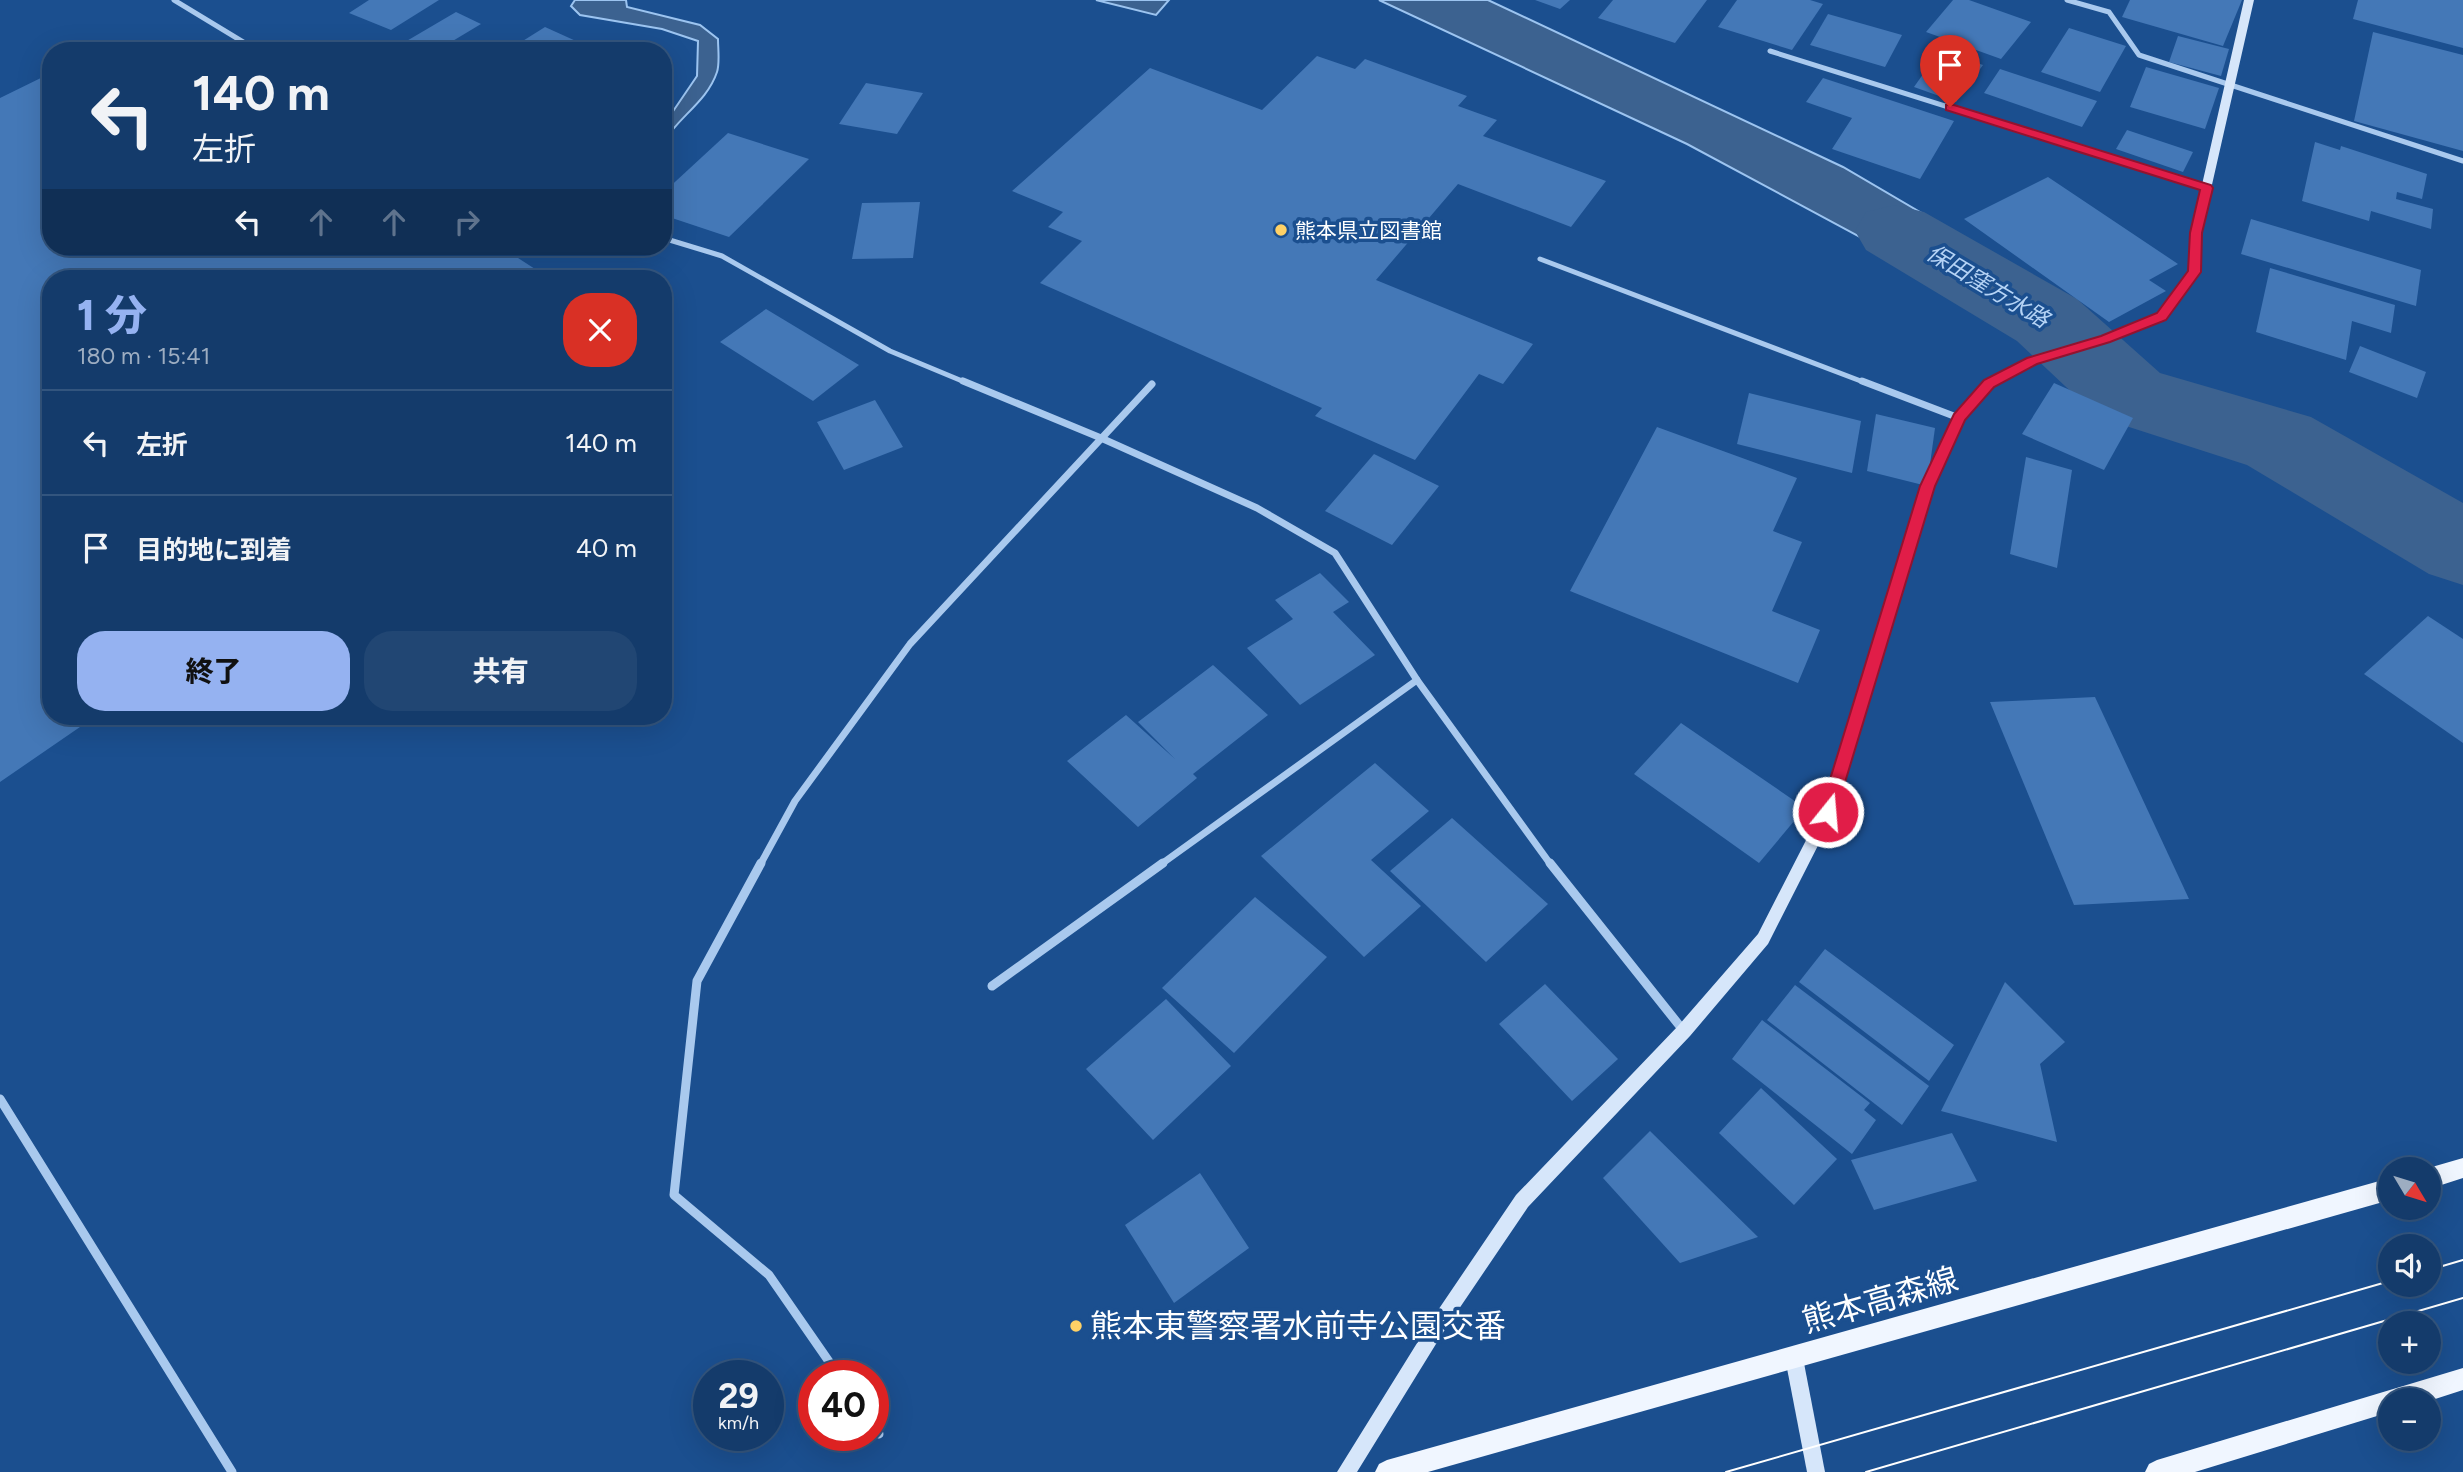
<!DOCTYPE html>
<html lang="ja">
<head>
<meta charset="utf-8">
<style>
  body { margin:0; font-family:Figtree,"Noto Sans JP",sans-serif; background:#214673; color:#f1f3f6; height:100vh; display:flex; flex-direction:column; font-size:26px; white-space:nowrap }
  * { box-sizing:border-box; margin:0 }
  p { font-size:23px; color:#9dadc1 }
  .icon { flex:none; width:38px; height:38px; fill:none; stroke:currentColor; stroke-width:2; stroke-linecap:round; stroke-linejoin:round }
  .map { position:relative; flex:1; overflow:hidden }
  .panel { position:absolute; left:42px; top:270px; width:630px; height:455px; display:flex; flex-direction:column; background:#143b6b; border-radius:28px; box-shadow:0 7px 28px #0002,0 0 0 2px #33557e }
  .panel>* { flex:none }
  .hud { position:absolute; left:42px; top:42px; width:630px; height:214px; border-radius:28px; box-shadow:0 7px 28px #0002,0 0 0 2px #33557e; background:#143b6b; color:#f1f3f6; overflow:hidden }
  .needle { width:46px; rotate:128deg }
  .tools { position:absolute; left:2378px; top:1157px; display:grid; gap:14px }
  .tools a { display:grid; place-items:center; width:63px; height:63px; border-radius:50%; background:#143b6b; box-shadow:0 7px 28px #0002,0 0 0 2px #33557e; font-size:35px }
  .speed { position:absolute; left:693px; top:1360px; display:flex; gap:14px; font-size:35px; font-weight:700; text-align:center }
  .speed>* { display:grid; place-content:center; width:91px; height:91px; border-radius:50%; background:#143b6b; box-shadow:0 7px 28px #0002,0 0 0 2px #33557e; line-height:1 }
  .speed small { font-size:18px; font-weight:400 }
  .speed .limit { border:10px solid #d22; background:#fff; color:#111 }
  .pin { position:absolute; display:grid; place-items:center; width:60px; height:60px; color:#fff; margin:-72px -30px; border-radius:50% 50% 50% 0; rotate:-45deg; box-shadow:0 0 7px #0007 }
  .pin .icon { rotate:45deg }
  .me { position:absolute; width:77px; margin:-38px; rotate:17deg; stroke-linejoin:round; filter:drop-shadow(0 0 5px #0008) }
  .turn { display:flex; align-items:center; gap:24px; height:147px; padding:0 35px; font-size:32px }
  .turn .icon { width:91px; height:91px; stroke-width:2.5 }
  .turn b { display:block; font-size:49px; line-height:60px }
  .lanes { display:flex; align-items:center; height:66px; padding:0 35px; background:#0003; justify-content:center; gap:35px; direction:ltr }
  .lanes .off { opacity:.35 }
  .round { display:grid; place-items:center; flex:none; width:74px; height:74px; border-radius:28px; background:#214673 }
  .head { display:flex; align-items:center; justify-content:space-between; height:119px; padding:0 35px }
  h1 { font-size:42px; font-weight:800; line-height:52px; color:#95b2f1 }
  .action { display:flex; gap:14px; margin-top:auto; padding:14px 35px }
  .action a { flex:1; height:80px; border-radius:28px; background:#95b2f1; color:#111; font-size:28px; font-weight:800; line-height:80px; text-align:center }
  .action a+a { background:#214673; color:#f1f3f6 }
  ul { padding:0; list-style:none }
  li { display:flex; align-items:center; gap:21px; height:105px; padding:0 35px; border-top:2px solid #33557e }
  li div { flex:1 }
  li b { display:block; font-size:26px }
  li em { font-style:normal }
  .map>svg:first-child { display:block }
  .water { fill:#3c6290; stroke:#9cc4f0; stroke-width:2 }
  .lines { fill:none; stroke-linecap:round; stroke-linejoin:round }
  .river { fill:#3c6290; fill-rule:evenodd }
  .building { fill:#4478b7 }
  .street-far2 { stroke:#a9c9ee; stroke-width:5 }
  .street-far1 { stroke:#a9c9ee; stroke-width:7 }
  .street { stroke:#a9c9ee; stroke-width:9 }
  .secondary { fill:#d6e6fa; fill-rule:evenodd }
  .primary { fill:#f0f6ff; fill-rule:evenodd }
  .tram { stroke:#fff; stroke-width:2 }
  .route { fill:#e11d48; stroke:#92132f; stroke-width:2 }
  .poi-dot { fill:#ffd166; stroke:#1b4f8f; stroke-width:2.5 }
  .labels { text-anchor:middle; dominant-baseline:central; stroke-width:7; stroke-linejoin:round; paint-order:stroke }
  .far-poi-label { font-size:21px; fill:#fff; stroke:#1b4f8f; text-anchor:start }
  .far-water-label { font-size:23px; font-style:italic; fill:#b5d3f5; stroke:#1b4f8f }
  .near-street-label { font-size:32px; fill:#fff; stroke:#1b4f8f }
  .near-poi-label { font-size:32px; fill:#fff; stroke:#1b4f8f; text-anchor:start }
</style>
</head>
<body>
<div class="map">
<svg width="2463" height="1472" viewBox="0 0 2463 1472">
  <rect width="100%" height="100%" fill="#1b4f8f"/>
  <g class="water">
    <path d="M575,0H626L627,7L700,25L718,39C718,49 720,63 717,72C707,102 678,117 663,143V126L697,76L698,41L662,29L580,15L571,6Z"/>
    <path d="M1096,0H1169L1156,15Z"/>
    <path d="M1379,0H1488L1843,167L1954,232L2036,320L1927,273L1687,144Z"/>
  </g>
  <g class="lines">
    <path class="river" d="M1895,205L1924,212L2077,299L2160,373L2311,417L2463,503V585L2429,574L2247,465L2098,417L2017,341L1866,250L1855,231L1866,212Z"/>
  </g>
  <g class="building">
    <path d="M369,0H439L391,30L349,13Z"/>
    <path d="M1535,0H1570L1560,9Z"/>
    <path d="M1613,0H1707L1675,43L1598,18Z"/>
    <path d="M1737,0H1810L1823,4L1792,50L1718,27Z"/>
    <path d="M1953,0H1969L2031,22L2001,59L1926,32Z"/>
    <path d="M2130,0H2242L2223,46L2122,17Z"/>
    <path d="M2358,0H2463V48L2353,19Z"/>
    <path d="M456,12L481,24L436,51L393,49Z"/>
    <path d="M1828,14L1902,35L1885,67L1810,45Z"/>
    <path d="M545,27L598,51H507Z"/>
    <path d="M2069,28L2126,46L2100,92L2041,72Z"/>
    <path d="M2373,32L2463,55V151L2354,121Z"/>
    <path d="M2178,36L2229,49L2221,76L2169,62Z"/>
    <path d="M119,41L133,51H98Z"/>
    <path d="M1940,50L1983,65L1956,102L1914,87Z"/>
    <path d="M1317,56L1355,69L1365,59L1467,96L1458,106L1497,120L1483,136L1606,181L1571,227L1458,184L1376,280L1533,344L1503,384L1479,374L1415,460L1315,416L1322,408L1040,283L1082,241L1048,227L1063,212L1012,191L1150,68L1262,110Z"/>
    <path d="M2146,67L2219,88L2205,129L2130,107Z"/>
    <path d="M2000,69L2097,101L2082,127L1984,93Z"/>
    <path d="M51,73V247H501L549,278H51V716H96L0,782V98Z"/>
    <path d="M1823,78L1954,121L1920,179L1832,149L1852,118L1806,102Z"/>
    <path d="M866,83L923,93L897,134L839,124Z"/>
    <path d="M2127,130L2193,152L2183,172L2116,149Z"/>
    <path d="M728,133L809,159L729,237L663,215V193Z"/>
    <path d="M2315,142L2340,150L2341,146L2427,174L2422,199L2397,192L2396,199L2433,209L2431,229L2371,211L2369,221L2302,201Z"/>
    <path d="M2048,177L2178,264L2149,280L2166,291L2109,322L1964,219Z"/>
    <path d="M920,202L913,258L852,259L862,203Z"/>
    <path d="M2251,219L2421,270L2416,306L2241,254Z"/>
    <path d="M2270,268L2395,305L2391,333L2352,321L2346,360L2256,332Z"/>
    <path d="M766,309L859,365L813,401L720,342Z"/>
    <path d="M2360,346L2426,372L2417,398L2349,372Z"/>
    <path d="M2054,383L2133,418L2104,470L2022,434Z"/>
    <path d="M1749,393L1861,421L1852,473L1737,444Z"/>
    <path d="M875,400L903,447L844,470L817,422Z"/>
    <path d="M1876,414L1935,428L1927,486L1867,471Z"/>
    <path d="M1657,427L1797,478L1773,531L1802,542L1772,611L1820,630L1798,683L1570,591Z"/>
    <path d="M1374,454L1439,486L1392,545L1325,511Z"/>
    <path d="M2026,457L2072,470L2057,568L2010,554Z"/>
    <path d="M1320,573L1349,602L1333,612L1375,655L1300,705L1247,648L1293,619L1275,600Z"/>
    <path d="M2428,616L2463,639V743L2364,674Z"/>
    <path d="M1213,665L1268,715L1193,774L1197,778L1138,827L1067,761L1126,715L1175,759L1138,722Z"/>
    <path d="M2095,697L2189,899L2074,905L1990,702Z"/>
    <path d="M1681,723L1805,808L1759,863L1634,774Z"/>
    <path d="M1375,763L1429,811L1371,860L1421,906L1364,957L1261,856Z"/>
    <path d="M1452,818L1548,904L1486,962L1390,871Z"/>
    <path d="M1255,897L1327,957L1234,1053L1162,988Z"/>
    <path d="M1825,949L1954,1045L1929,1081L1799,982Z"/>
    <path d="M2005,982L2065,1042L2040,1064L2057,1142L1941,1111Z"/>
    <path d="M1545,984L1618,1059L1572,1101L1499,1024Z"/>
    <path d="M1795,985L1929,1086L1902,1125L1767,1020Z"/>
    <path d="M1166,999L1231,1066L1153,1140L1086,1069Z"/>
    <path d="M1762,1020L1870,1103L1864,1110L1876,1120L1852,1154L1732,1059Z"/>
    <path d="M1761,1088L1837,1159L1794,1205L1719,1133Z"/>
    <path d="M1650,1131L1758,1237L1680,1263L1603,1178Z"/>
    <path d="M1952,1133L1977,1181L1874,1210L1851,1160Z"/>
    <path d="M1200,1173L1249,1248L1174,1303L1125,1225Z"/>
  </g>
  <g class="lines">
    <g class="street-far2">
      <path d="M174,0L258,51"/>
      <path d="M2067,0L2109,12L2139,55L2463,161"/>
      <path d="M1770,51L2207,188"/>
      <path d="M663,238L722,256L890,351L967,383"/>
      <path d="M1540,259L1866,383"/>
    </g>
    <g class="street-far1">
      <path d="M963,381L1101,438L1257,508L1335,553L1417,680L1551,865"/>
      <path d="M1862,381L1959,418"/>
      <path d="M760,865L795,801L910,644L1152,384"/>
      <path d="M1160,865L1417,680"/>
    </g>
    <g class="street">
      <path d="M761,863L697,981L674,1195L769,1275L839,1376"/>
      <path d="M1550,863L1683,1030"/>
      <path d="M992,986L1163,863"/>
      <path d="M0,1099L232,1472"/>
      <path d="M873,1426L879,1434"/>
    </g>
    <g class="secondary">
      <path d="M2244,0H2254L2201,233L2200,272L2165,319L2110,342L2036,364L1993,387L1964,420L1933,486L1835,812L1768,944L1690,1036L1528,1207L1444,1331L1357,1472H1337L1432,1319L1516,1195L1678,1026L1758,934L1821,811L1921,486L1955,415L1985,381L2028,358L2102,336L2157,313L2189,271L2191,233Z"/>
      <path d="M1794,1349L1800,1352L1803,1358L1825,1472H1807L1785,1358L1788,1352Z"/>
    </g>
    <g class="primary">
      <path d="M2463,1158V1178L2429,1189V1169H2425Z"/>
      <path d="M2390,1178V1200L1428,1472H1375L1379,1464L1387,1460Z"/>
      <path d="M2463,1368V1390L2429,1401L2390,1400V1412L2195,1472H2145L2149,1464L2157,1460Z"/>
    </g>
    <g class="tram">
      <path d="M2429,1270L2463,1260"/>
      <path d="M1726,1472L2390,1281"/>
      <path d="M1866,1472L2463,1298"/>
    </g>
  </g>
  <path class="route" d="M1946,105H1954L2211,185L2213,188L2202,233L2201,272L2166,320L2110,342L2037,364L1994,387L1965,420L1935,486L1836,812L1834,817L1828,819L1822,817L1820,812L1920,486L1954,414L1984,380L2027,358L2101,336L2157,313L2188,271L2190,233L2200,190L1946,110Z"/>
  <g class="poi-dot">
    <circle cx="1281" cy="230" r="7"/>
    <circle cx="1076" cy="1326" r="7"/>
  </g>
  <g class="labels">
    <g class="far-poi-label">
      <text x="1295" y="230">熊本県立図書館</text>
    </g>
    <g class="far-water-label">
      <text transform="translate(1988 286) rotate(31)">保田窪方水路</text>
    </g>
    <g class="near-street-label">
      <text transform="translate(1880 1300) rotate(-16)">熊本高森線</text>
    </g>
    <g class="near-poi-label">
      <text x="1090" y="1326">熊本東警察署水前寺公園交番</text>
    </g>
  </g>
</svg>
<div class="tools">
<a><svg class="needle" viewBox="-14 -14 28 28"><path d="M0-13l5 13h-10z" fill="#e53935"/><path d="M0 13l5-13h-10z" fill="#9dadc1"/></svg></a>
<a><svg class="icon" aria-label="sound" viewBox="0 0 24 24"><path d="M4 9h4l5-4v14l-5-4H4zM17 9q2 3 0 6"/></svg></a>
<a>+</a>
<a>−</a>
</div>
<div class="speed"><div>29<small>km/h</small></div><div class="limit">40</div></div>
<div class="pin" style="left:1950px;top:107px;background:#d93025"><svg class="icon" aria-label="arrive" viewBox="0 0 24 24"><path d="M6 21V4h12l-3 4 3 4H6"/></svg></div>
<svg class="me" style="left:1828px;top:812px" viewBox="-20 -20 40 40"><circle r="17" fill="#e11d48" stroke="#fff" stroke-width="3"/><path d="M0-11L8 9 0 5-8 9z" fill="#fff"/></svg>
<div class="hud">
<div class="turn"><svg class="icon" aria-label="left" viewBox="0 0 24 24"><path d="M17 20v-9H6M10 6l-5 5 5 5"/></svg><div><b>140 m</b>左折</div></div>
<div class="lanes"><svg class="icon" aria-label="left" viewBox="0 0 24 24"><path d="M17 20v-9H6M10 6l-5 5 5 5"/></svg><svg class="icon off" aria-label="ahead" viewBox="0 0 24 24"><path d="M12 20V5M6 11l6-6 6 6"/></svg><svg class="icon off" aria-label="ahead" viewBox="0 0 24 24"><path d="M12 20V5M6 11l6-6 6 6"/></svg><svg class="icon off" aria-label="right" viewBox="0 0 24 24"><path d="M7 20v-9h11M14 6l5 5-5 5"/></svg></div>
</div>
<section class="panel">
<div class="head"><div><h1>1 分</h1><p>180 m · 15:41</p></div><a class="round" style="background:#d93025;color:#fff"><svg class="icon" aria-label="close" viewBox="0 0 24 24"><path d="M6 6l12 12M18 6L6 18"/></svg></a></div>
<ul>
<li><svg class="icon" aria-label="left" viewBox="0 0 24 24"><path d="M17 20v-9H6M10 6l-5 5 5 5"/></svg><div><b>左折</b></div><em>140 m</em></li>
<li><svg class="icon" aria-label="arrive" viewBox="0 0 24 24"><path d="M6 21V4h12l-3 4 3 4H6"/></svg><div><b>目的地に到着</b></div><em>40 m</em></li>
</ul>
<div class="action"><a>終了</a><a>共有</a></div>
</section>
</div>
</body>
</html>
